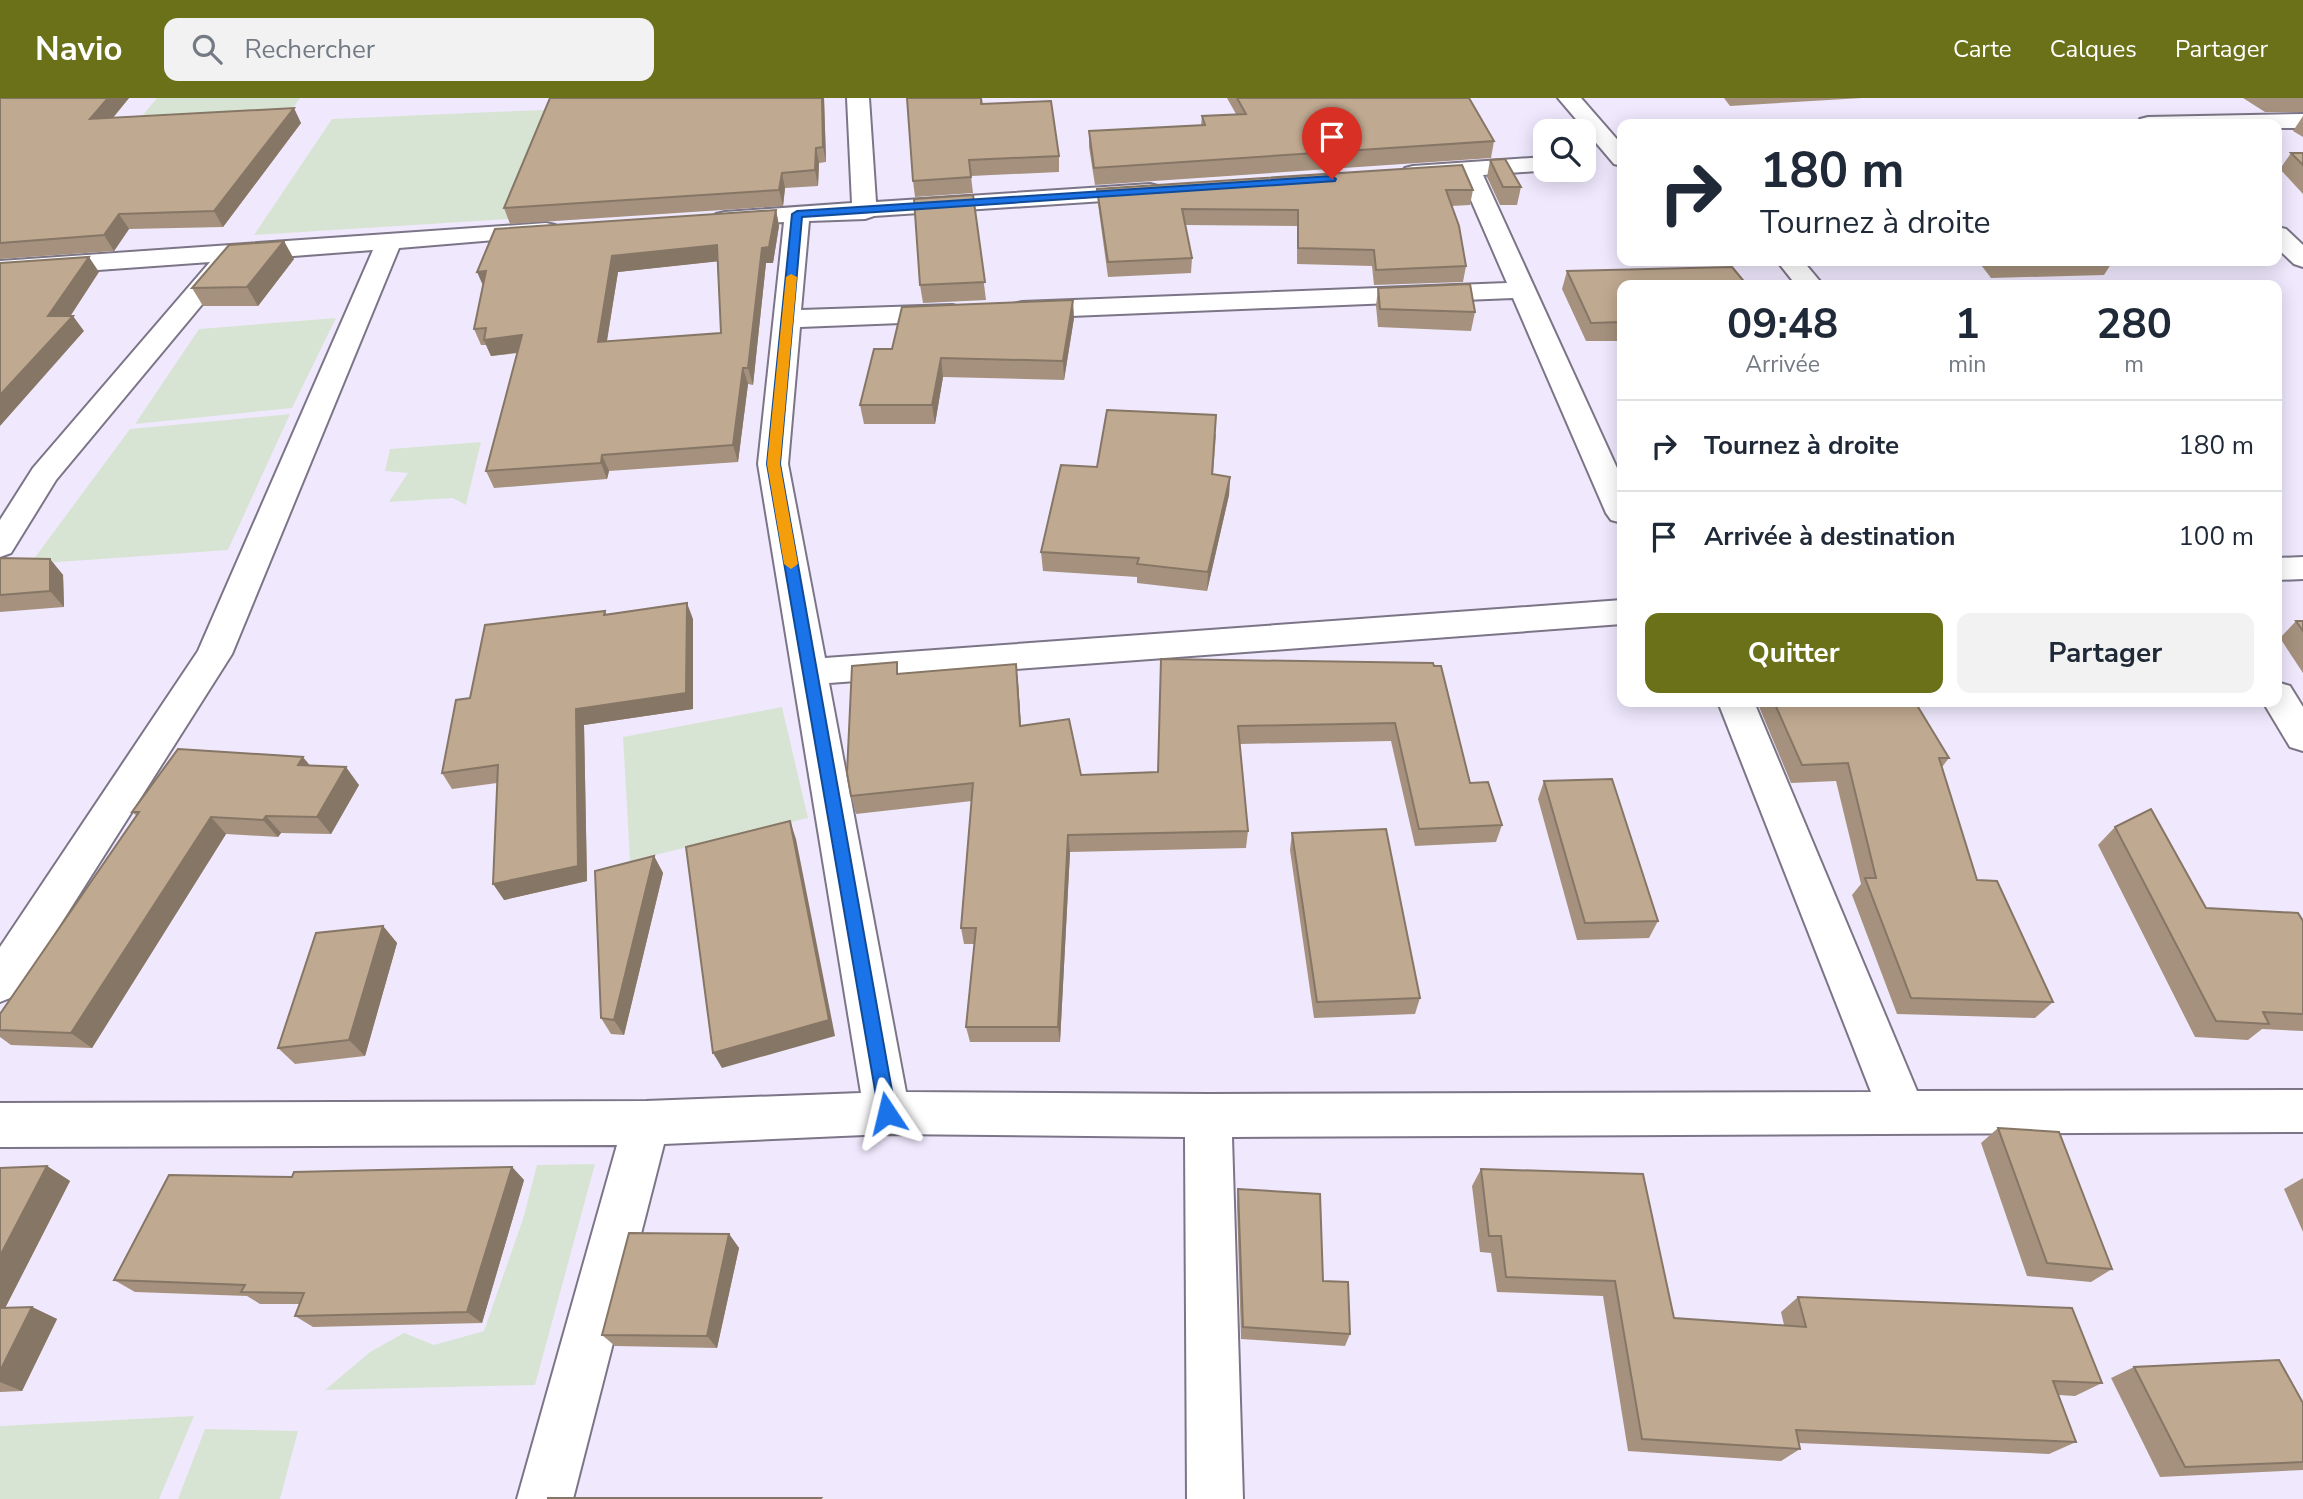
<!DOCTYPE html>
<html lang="fr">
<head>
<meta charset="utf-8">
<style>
  body { margin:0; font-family:"Nunito Sans",sans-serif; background:#f2f2f3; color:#1f2937; height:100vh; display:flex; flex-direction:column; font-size:26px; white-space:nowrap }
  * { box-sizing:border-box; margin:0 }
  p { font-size:23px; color:#747a83 }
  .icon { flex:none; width:38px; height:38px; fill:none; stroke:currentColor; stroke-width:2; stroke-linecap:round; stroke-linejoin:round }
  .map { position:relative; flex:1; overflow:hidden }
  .sheet { position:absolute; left:1617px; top:182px; width:665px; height:427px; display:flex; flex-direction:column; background:#fff; border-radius:14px; box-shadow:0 4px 18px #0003 }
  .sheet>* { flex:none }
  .top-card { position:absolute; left:1617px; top:21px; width:665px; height:147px; border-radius:14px; box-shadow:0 4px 18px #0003; background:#fff; color:#1f2937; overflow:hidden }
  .buttons { position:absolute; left:1533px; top:21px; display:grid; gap:14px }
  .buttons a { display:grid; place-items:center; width:63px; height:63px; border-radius:14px; background:#fff; box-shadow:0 4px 18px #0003; font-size:35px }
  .pin { position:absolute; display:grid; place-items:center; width:60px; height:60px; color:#fff; margin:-72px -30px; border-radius:50% 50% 50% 0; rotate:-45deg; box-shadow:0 0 7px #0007 }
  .pin .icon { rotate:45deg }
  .me { position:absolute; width:77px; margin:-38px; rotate:350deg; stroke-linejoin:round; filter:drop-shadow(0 0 5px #0008) }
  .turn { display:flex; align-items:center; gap:24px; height:147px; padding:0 28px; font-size:32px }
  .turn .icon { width:91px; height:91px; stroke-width:2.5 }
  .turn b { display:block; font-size:49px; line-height:60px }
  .eta { display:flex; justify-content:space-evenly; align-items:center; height:119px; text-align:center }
  .eta b { font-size:42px; font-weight:700; line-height:49px }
  .button { display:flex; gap:14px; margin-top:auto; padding:14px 28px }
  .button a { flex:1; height:80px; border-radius:14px; background:#6b7118; color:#fff; font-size:28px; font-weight:700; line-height:80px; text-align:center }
  .button a+a { background:#f2f2f3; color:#1f2937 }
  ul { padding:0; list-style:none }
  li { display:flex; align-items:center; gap:21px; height:91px; padding:0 28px; border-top:2px solid #e0e1e3 }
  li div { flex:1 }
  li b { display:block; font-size:26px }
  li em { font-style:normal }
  header { display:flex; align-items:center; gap:42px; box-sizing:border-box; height:98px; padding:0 35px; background:#6b7118; color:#fff }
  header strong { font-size:33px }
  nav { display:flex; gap:38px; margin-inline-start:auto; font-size:24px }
  .search { width:490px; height:63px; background:#f2f2f3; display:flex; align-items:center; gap:18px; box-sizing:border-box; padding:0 24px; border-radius:14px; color:#747a83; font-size:26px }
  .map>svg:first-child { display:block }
  .green { fill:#d8e4d3 }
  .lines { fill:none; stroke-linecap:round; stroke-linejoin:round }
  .street-casing { stroke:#7b7587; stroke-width:4 }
  .street { fill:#fff; fill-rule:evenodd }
  .wall { fill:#a5917d; fill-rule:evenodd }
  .shaded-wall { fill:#867666 }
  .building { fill:#c0a991; stroke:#867666; stroke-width:2; fill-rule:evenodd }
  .route { fill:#1a73e8; stroke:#114b97; stroke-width:2 }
  .slow { fill:#f59e0b }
</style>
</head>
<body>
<header>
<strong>Navio</strong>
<div class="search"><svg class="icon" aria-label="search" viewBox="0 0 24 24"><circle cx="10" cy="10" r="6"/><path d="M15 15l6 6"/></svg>Rechercher</div>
<nav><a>Carte</a><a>Calques</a><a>Partager</a></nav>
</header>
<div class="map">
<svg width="2303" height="1401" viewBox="0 0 2303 1401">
  <rect width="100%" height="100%" fill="#f0e9fe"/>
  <g class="green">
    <path d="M157,0H300L284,23L131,31Z"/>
    <path d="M541,12L566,15L528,120L254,137L332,21Z"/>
    <path d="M336,220L292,310L135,326L199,231Z"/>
    <path d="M290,316L228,452L30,466L130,331Z"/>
    <path d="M481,344L466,407L453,400L389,404L408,375L385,373L390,351Z"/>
    <path d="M782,609L808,720L630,763L623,639Z"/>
    <path d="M595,1066L535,1287L325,1292L370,1254L404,1235L434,1247L484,1233L523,1121L537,1067Z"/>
    <path d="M194,1318L159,1401H0V1328Z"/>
    <path d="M205,1331L298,1333L280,1401H178Z"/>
  </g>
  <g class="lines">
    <defs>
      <g id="street">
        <path d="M847,0H869L876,104L1150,86L1158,88L1162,93L1158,98L1150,100L874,118L865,121L809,123L801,212L952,207L961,209L965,215L961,221L952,223L800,229L788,366L825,560L1622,502V526L829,585L906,994L1208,996L1871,994L1718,604H1754L1917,993L2303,992V1034L1232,1039L1243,1401H1187L1185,1039L887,1036L664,1046L573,1401H517L617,1047L0,1049V1005L646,1003L861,995L758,366L784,124L725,128L716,126L713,121L716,116L725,114L852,105Z"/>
        <path d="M1558,0H1581L1622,47V68L1614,66Z"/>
        <path d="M2303,16V30H2277V26H2137L2140,21L2148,19Z"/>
        <path d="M1545,59V72H1550L1483,77L1622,381V425L1611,422L1606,415L1513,200L1022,220L1013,218L1009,212L1013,206L1022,204L1507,185L1461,79L1413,82L1405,80L1401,75L1405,70L1413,68Z"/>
        <path d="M546,125L555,127L558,132L555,137L399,150L232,556L15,898L0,904V849L198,553L373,152L239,162L56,382L11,455L0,459V422L33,370L210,164L0,179V163Z"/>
        <path d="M2277,129L2286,131L2303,147V169L2294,166L2277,150Z"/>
        <path d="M1777,163H1803L1823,187H1796Z"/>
        <path d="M2303,459V481L2277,482V460Z"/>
        <path d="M2277,584L2290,588L2303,609V653L2290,649L2263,604H2277Z"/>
      </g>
    </defs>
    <use href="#street" class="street-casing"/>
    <use href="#street" class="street"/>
  </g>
  <g class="wall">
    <path d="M0,0H129L113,20L301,25L223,129L129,131L114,153L0,161Z"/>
    <path d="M550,0H824L826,64L819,65L818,88L785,90L783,108L510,126L504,110Z"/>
    <path d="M907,0H982L983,6L1059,58V74L971,78L973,95L915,99L913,83Z"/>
    <path d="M1227,0H1469L1494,43L1491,60L1095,87L1089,49V33L1201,27L1202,18L1236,16Z"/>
    <path d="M1724,0H1862L1730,8Z"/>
    <path d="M2243,0H2303V14H2265Z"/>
    <path d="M2303,18V39L2293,33Z"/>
    <path d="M2291,55H2303V96L2280,71Z"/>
    <path d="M1490,62L1521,89L1517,107H1500L1487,79Z"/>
    <path d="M1097,91L1473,92L1470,107L1451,108L1466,168L1463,184L1374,187L1372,168L1297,166V128L1185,127L1192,160L1191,175L1108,179L1098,106Z"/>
    <path d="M973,97L986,202L923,205L920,187Z"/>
    <path d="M776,112L779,128L773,165H766L753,287L748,286L738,364L609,373L607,381L494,390L486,373L518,255L491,258L486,247H481L474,231L483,187ZM717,163L721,235L607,243L618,174Z"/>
    <path d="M294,161L258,208H203L192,190Z"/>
    <path d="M1978,163H2113L2104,177L1991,180Z"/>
    <path d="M1567,173L1622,187V243H1586L1562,191Z"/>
    <path d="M1378,190L1475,214L1471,233L1378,229L1376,208Z"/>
    <path d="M1074,220L1064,282L943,279L935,326H864L860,307L892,251Z"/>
    <path d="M1216,336L1213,377L1230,379L1229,397L1207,493L1137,485V479L1043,473L1041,454L1097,369Z"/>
    <path d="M0,460L50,461L63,477L64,509L0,514Z"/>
    <path d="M605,513L607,517L693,521V611L584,627L587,783L504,802L497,685L452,691L442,675L470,600Z"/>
    <path d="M2296,523H2303V575L2280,540Z"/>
    <path d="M1161,561L1433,565L1470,685L1502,727L1496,744L1415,748L1391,643L1240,646L1248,733L1246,750L1070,754L1060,944H970L966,929L974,846H964L961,830L972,703L856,716L851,698L900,576L1018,584L1021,628L1081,677L1158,674Z"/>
    <path d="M1757,604H1915L1949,660L1942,669L1977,782L2053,904L2035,920L1897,916L1852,797L1861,786L1836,683L1791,685Z"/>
    <path d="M310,668L359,687L331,736L281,735L278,739L226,736L92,950L11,947L0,939V916L137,718L132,714Z"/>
    <path d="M1544,683L1658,823L1649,840L1577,842L1538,701Z"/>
    <path d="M2115,729L2206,810L2303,823V933L2262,931L2248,942L2195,939L2098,747Z"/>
    <path d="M1292,735L1420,900L1415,916L1314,920L1290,752Z"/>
    <path d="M654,758L663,775L624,937L611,936L601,920Z"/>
    <path d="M383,828L397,845L365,958L295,966L278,950Z"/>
    <path d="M1998,1030L2112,1171L2091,1184L2027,1178L1981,1045Z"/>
    <path d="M47,1068L70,1083L5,1210L32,1209L57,1221L22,1293L0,1294V1070Z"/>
    <path d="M512,1069L524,1082L482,1225L313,1229L295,1218L300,1206H260L247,1198L135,1194L114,1182L292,1079Z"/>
    <path d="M1481,1071L1674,1220L1784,1227L1781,1214L1798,1199L2102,1285L2075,1298L2059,1297L2076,1344L2049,1356L1799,1345L1800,1351L1781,1363L1628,1353L1603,1198L1497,1194L1491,1155L1480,1154L1472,1088Z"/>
    <path d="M2303,1080V1134L2284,1091Z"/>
    <path d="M1238,1091L1323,1183L1350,1236L1345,1248L1241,1241L1237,1105Z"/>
    <path d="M729,1136L739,1150L717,1250L615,1248L602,1237Z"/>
    <path d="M2134,1269L2303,1305V1372L2160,1379L2111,1280Z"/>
  </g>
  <g class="shaded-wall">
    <path d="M108,0H129L99,36L90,21Z"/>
    <path d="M822,0H824L826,64L823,49Z"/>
    <path d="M294,10L301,25L223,129L214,113Z"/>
    <path d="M816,50L819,65L818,88L815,72Z"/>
    <path d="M782,75L785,90L783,108L779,92Z"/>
    <path d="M776,112L779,128L773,165H766L753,287L748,270L762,150Z"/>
    <path d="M119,116L129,131L114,153L104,137Z"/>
    <path d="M284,143L294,161L258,208L247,189Z"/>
    <path d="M717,147L721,163L618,174L604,260L598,244L612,158Z"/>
    <path d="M89,159L99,174L64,228L73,218L84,233L0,328V297L48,218Z"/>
    <path d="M486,173L484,190L477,174Z"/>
    <path d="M1073,202L1074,220L1064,282L1063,263Z"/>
    <path d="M522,237L529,253L491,258L484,242Z"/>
    <path d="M941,260L943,279L935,326L932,307Z"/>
    <path d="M743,270L748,286L738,364L733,347Z"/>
    <path d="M602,357L609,373L607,381L601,365Z"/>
    <path d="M1230,379L1229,397L1207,493L1208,474Z"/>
    <path d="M50,461L63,477L64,509L50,493Z"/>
    <path d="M687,505L693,521V611L584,627L587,783L504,802L493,786L576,611Z"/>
    <path d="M1016,566L1018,584L1022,646L1020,628Z"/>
    <path d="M303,659L317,676L298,667Z"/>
    <path d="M346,669L359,687L331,736L317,719Z"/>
    <path d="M266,718L281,735L278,739L263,722Z"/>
    <path d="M211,719L226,736L92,950L71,935Z"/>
    <path d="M790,723L796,741L835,938L722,970L713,955Z"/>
    <path d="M1068,737L1070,754L1060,944L1058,929Z"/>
    <path d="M654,758L663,775L624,937L614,922Z"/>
    <path d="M383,828L397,845L365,958L349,942Z"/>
    <path d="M47,1068L70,1083L0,1220V1158Z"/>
    <path d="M512,1069L524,1082L482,1225L467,1214Z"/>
    <path d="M729,1136L739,1150L717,1250L707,1238Z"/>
    <path d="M32,1209L57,1221L22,1293L0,1284V1273Z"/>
  </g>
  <g class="building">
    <path d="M0,0H108L90,21L294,10L214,113L119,116L104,137L0,145Z"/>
    <path d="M550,0H822L823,49L816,50L815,72L782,75L779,92L504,110Z"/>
    <path d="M907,0H981V6L1051,3L1059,58L969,62L971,79L913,83Z"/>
    <path d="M1237,0H1469L1494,43L1094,70L1089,33L1205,27L1202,18L1246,16Z"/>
    <path d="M2291,55H2303V67Z"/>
    <path d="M1505,61L1521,89H1503L1490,62Z"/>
    <path d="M1462,67L1473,92H1446L1459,128L1466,168L1376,172L1374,152L1298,150V112L1182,111L1192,160L1108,164L1097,91Z"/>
    <path d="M973,97L985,184L920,187L914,101Z"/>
    <path d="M776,112L769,149L762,150L748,270H743L733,347L602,357L601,365L486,373L522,237L484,242L486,230L474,231L486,173L477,174L495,131ZM717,147L721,235L598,244L612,158Z"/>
    <path d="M284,143L247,189L192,190L229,147Z"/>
    <path d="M89,159L48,218H73L0,297V165Z"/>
    <path d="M1732,169L1747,187H1622V224L1591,225L1567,173Z"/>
    <path d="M1470,186L1475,214L1380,211L1378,190Z"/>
    <path d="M1073,202L1063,263L941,260L932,307H860L874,251H892L902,209Z"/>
    <path d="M1107,312L1216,317L1212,376L1230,379L1208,474L1137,466L1139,460L1041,454L1061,367L1097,369Z"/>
    <path d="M0,460L50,461V493L0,497Z"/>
    <path d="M687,505L686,595L576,611L578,768L493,786L498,667L442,675L456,602L470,600L485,527L605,513L604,517Z"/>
    <path d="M2296,523H2303V533Z"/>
    <path d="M1161,561L1433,565L1434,568H1441L1470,685L1488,684L1502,727L1419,731L1395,625L1238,628L1248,733L1068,737L1058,929H966L976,830H961L973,685L851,698L847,675L852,568L897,564V576L1016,566L1020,628L1069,621L1081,677L1158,674Z"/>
    <path d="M1774,604H1915L1949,660H1939L1977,782L1997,783L2053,904L1911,900L1865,780H1876L1848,665L1802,667Z"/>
    <path d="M178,651L303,659L298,667L346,669L317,719L266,718L263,722L211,719L71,935L0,932V916L139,714H132Z"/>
    <path d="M1612,681L1658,823L1585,825L1544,683Z"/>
    <path d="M2151,711L2206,810L2298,815L2303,823V916L2263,914L2269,926L2216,923L2115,729Z"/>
    <path d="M790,723L829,922L713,955L686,749Z"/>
    <path d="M1386,731L1420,900L1317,904L1292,735Z"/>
    <path d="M654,758L614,922L601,920L595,773Z"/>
    <path d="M383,828L349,942L278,950L316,835Z"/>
    <path d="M1998,1030L2059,1034L2112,1171L2047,1165Z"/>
    <path d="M47,1068L0,1158V1070Z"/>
    <path d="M512,1069L467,1214L295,1218L304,1195L241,1194L245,1187L114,1182L169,1077L292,1079L294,1074Z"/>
    <path d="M1481,1071L1643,1076L1674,1220L1806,1229L1798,1199L2072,1210L2102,1285L2053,1283L2076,1344L1796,1332L1800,1351L1642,1341L1615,1183L1506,1179L1501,1138H1489Z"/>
    <path d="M1238,1091L1320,1096L1323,1183L1348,1184L1350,1236L1243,1229Z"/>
    <path d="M629,1135L729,1136L707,1238L602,1237Z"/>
    <path d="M32,1209L0,1273V1210Z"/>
    <path d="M2279,1262L2303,1305V1364L2185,1369L2134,1269Z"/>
    <path d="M547,1400H821L820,1401Z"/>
  </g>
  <path class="route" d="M1332,78L1336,81L1335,83L802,119L780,366L896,1015L893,1021L887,1024L880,1021L767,366L792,116L797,113Z"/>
  <path class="slow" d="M791,176L797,179L780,366L798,466L791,471L784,466L767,366L786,179Z"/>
</svg>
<div class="buttons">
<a><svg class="icon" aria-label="search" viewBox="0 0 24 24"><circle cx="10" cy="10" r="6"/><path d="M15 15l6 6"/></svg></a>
</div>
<div class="pin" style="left:1332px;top:81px;background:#d93025"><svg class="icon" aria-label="arrive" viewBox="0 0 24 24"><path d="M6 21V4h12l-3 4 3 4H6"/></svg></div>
<svg class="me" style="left:887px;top:1015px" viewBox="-20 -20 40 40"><path d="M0-17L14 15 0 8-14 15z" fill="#1a73e8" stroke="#fff" stroke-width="4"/></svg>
<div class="top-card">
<div class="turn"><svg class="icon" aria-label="right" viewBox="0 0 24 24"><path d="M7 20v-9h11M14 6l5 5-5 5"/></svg><div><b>180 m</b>Tournez à droite</div></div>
</div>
<section class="sheet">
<div class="eta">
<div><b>09:48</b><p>Arrivée</p></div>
<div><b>1</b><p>min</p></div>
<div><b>280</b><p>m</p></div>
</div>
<ul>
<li><svg class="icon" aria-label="right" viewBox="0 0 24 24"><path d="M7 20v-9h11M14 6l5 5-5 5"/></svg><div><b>Tournez à droite</b></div><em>180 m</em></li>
<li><svg class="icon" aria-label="arrive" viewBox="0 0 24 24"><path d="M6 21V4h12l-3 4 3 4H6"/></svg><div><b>Arrivée à destination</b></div><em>100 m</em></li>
</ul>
<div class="button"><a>Quitter</a><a>Partager</a></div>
</section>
</div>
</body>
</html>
